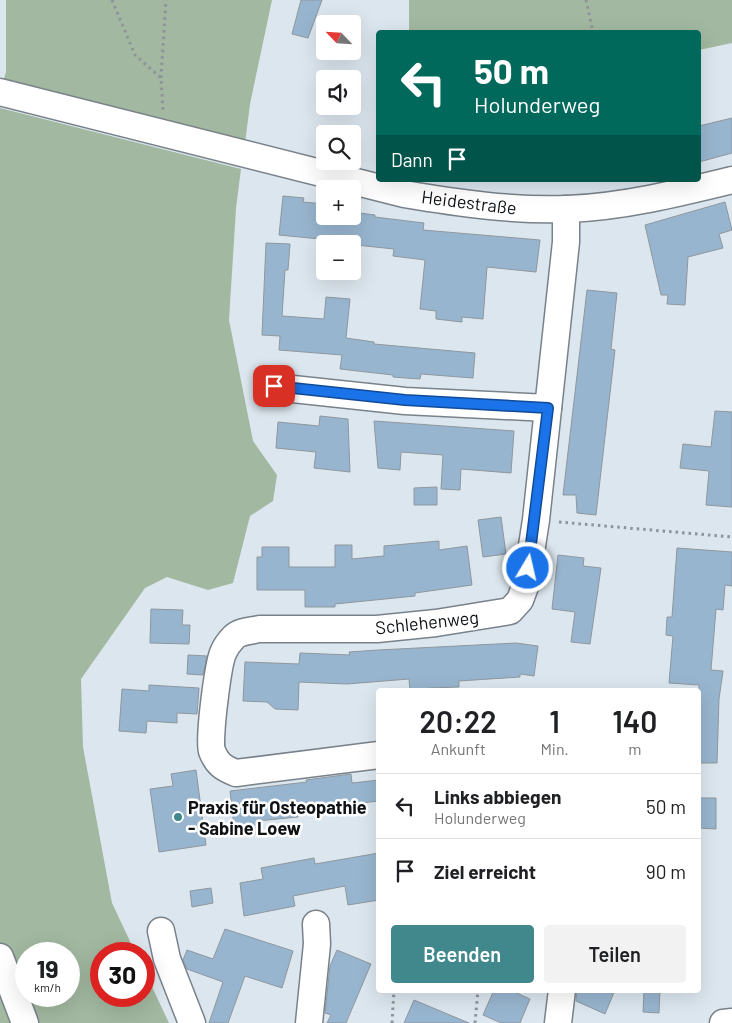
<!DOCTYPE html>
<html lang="de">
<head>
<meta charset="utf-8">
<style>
  body { margin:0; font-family:Barlow,sans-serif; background:#f2f2f2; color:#202124; height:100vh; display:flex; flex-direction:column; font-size:19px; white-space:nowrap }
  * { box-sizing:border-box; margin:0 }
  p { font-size:16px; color:#757577 }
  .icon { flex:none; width:28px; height:28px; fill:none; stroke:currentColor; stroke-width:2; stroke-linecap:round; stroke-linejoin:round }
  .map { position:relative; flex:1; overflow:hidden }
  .side { position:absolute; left:376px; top:688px; width:325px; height:305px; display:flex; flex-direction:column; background:#fff; border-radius:5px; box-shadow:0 5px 20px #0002 }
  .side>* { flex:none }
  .banner { position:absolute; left:376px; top:30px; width:325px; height:152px; border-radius:5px; box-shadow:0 5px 20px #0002; background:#00695c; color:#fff; overflow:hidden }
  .needle { width:32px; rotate:295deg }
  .buttons { position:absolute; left:316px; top:15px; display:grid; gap:10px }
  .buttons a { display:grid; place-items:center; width:45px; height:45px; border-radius:5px; background:#fff; box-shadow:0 5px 20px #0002; font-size:25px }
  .speed { position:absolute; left:15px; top:942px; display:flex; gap:10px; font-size:25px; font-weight:700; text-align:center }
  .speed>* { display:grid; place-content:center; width:65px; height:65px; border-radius:50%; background:#fff; box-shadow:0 5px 20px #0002; line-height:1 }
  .speed small { font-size:12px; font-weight:400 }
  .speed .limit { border:8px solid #d22; background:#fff; color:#111 }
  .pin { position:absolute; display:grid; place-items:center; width:42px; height:42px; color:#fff; margin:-21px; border-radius:10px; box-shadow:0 2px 8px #0006 }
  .me { position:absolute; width:55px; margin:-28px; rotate:9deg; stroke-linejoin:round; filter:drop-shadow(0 0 4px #0008) }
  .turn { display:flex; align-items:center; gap:18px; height:105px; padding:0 15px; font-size:22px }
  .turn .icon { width:65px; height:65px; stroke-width:2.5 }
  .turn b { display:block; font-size:35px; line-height:42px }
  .then { display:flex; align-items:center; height:48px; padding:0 15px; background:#0003; gap:10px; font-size:19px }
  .eta { display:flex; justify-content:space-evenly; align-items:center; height:85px; text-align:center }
  .eta b { font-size:30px; font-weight:600; line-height:35px }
  .action { display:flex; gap:10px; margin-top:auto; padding:10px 15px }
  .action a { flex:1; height:58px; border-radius:5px; background:#40888c; color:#fff; font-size:20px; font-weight:600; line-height:58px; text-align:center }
  .action a+a { background:#f2f2f2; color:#202124 }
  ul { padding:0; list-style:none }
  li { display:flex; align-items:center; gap:15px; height:65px; padding:0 15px; border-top:1px solid #e0e0e0 }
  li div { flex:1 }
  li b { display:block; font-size:19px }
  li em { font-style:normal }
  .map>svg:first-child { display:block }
  .green { fill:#a2b8a0; fill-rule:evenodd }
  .building { fill:#98b5cf; stroke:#8e979e }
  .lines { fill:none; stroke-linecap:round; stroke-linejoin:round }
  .minor-casing { stroke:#79828a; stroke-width:29 }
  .path { stroke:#8c949a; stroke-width:3; stroke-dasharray:2.5 4; stroke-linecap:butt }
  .minor { stroke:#fff; stroke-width:26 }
  .route-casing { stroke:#114b97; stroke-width:12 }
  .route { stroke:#1a73e8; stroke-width:9 }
  .poi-dot { fill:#40888c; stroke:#fff; stroke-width:2 }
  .labels { text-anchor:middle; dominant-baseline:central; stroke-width:5; stroke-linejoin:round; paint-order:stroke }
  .street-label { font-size:18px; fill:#0f1215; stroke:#fff }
  .poi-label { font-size:18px; font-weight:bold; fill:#0f1215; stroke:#fff; text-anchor:start }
</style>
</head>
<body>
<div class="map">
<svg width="732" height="1023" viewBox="0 0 732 1023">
  <rect width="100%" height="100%" fill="#dce6ee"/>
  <g class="green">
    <path d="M6,0H272L250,104L245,143L3,82L6,72Z"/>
    <path d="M409,0H732V43L699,50V32H409Z"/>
    <path d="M0,108L241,169L236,208L229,320L253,441L277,475L273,501L250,516L233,583L208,590L167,577L145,588L81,679L83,747L112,903L136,954H101V996H144V970L169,1023H0ZM26,954H69V996H26Z"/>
  </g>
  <g class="building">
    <path d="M301,0H322L308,38L292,34Z"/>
    <path d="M732,118V153L699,162V126Z"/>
    <path d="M283,196L304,198L303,202L325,204V216H352V212L375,215V217L424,223L423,230L540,240L536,272L487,267L483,319L462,317V322L436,319V311L420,309L425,260L393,256L394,249L356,245V249H352V244H341V241L279,235Z"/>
    <path d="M725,202L732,230L719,234L723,248L688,257L685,305L667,304L668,295H661L645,225Z"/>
    <path d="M266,243L290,244L288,270H285L282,316L324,319L326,297L350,299L346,338L374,342V344L475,353L473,378L421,374L420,379L393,377V375L340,369L342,355L279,350L280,336L262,335Z"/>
    <path d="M587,290L617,293L611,349L615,350L596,515L577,513L576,495H563Z"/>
    <path d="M715,411L732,412V507L706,505L709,471L680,468L683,444L711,447Z"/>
    <path d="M320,416L348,419L350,472L314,468L316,452L276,448L278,422L319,426Z"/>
    <path d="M374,421L514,431L511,473L461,469L460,490L441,489L443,455L401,452L400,470L378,468Z"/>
    <path d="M437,487V505H414V488Z"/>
    <path d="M501,517L506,554L483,557L478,520Z"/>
    <path d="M439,541V550L467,546L472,585L415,593V596L335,604V607H305V590H257V557H262V547H289V567H335V545H352V559L384,556V546Z"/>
    <path d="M677,548L732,552V586L725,585L723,610L716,609L711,670L723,671L719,699L717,763H699V685L669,683L673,636L666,635L667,617H672Z"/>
    <path d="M558,555L584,558L583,566L601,568L590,644L571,642L575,612L552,609Z"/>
    <path d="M151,609L183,610L182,625H190L189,644L150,643Z"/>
    <path d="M516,643L538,646L534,676L520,674V677L459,681V687L429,688V690H410L409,679L347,684L299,682L298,710L275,709L267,702L243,701L245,662L299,664L300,653L350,655L349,652L378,650Z"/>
    <path d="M188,655L207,656L203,675L187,674Z"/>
    <path d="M149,685L199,688L197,714L177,713V723L147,721L146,733L119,731L122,689L149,691Z"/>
    <path d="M196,770L206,845L159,852L150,789L173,786L171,774Z"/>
    <path d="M351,774L352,783L379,780V801L297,810L298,817L257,821L259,834L235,836L230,791L307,782L306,780Z"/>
    <path d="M699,798H716V829L699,828Z"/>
    <path d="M379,853V900L348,905L345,886L293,896L295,906L244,916L240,883L263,879L261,868L314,858L315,864Z"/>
    <path d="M211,888L213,903L192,907L190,891Z"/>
    <path d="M225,929L293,951L282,988L245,976L228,1023H209L223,982L187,969L183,960L187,950L213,959Z"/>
    <path d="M337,950L371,964L346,1023H327L331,1015L325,1013L330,966Z"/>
    <path d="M494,990H510L530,999L520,1023H501L483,1015Z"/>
    <path d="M577,990H615L605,1014L576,1001Z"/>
    <path d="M644,990H660L659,1013L643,1012Z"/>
    <path d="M414,1000L469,1023H404Z"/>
  </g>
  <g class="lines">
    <defs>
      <g id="minor">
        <path d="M0,92L404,194C458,203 512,211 567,209C622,207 679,193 732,180"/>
        <path d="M274,387L405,401L548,408"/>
        <path d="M379,755L236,773C223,768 217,764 212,751C208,741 218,665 223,653C225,648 230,641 234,637C240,631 251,631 259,629H377L436,623L510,611L520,600L526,584L536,520L566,242V209"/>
        <path d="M161,931L167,959L192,1023"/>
        <path d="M0,957L25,1023"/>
        <path d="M309,1023L317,944L316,924"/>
        <path d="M558,1023L562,990"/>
        <path d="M723,1023L732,1022"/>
      </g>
    </defs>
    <use href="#minor" class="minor-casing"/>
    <g class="path">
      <path d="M112,0L135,55L161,78L163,111"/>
      <path d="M586,0L593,32"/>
      <path d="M161,78L166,0"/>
      <path d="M559,522L732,537"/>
      <path d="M392,1023L394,990"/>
      <path d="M475,1023L478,990"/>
    </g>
    <use href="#minor" class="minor"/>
  </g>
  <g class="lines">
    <defs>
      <path id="route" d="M274,386L405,400L548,408L528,568"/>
    </defs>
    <use href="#route" class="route-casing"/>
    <use href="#route" class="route"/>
  </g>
  <circle class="poi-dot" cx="178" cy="817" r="5"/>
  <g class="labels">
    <g class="street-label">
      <text transform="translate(469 202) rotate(7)">Heidestraße</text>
      <text transform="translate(427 622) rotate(-6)">Schlehenweg</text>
    </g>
    <g class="poi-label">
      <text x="188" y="807">Praxis für Osteopathie<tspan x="188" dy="21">- Sabine Loew</tspan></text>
    </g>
  </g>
</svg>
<div class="buttons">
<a><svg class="needle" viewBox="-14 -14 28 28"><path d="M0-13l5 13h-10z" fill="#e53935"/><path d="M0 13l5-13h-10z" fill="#757577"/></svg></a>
<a><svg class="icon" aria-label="sound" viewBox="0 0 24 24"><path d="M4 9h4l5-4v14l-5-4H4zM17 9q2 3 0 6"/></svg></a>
<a><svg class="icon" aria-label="search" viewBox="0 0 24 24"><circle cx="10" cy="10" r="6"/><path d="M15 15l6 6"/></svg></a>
<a>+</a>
<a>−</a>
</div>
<div class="speed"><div>19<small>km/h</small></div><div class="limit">30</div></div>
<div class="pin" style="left:274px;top:386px;background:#d93025"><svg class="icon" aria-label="arrive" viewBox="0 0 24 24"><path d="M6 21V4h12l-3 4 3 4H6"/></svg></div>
<svg class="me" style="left:528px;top:568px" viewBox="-20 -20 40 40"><circle r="17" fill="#1a73e8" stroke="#fff" stroke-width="3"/><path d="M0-11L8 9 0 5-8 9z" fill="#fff"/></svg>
<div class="banner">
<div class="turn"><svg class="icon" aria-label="left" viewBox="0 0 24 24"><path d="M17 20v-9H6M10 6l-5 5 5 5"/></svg><div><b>50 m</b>Holunderweg</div></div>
<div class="then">Dann<svg class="icon" aria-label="arrive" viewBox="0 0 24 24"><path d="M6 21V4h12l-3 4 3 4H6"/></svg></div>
</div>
<section class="side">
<div class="eta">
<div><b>20:22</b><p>Ankunft</p></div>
<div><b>1</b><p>Min.</p></div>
<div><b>140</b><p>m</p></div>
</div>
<ul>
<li><svg class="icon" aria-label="left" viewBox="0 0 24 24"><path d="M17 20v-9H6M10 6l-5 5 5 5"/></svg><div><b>Links abbiegen</b><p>Holunderweg</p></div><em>50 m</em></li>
<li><svg class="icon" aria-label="arrive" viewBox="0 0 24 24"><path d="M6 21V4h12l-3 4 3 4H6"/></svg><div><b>Ziel erreicht</b></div><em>90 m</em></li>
</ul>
<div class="action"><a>Beenden</a><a>Teilen</a></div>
</section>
</div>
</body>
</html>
